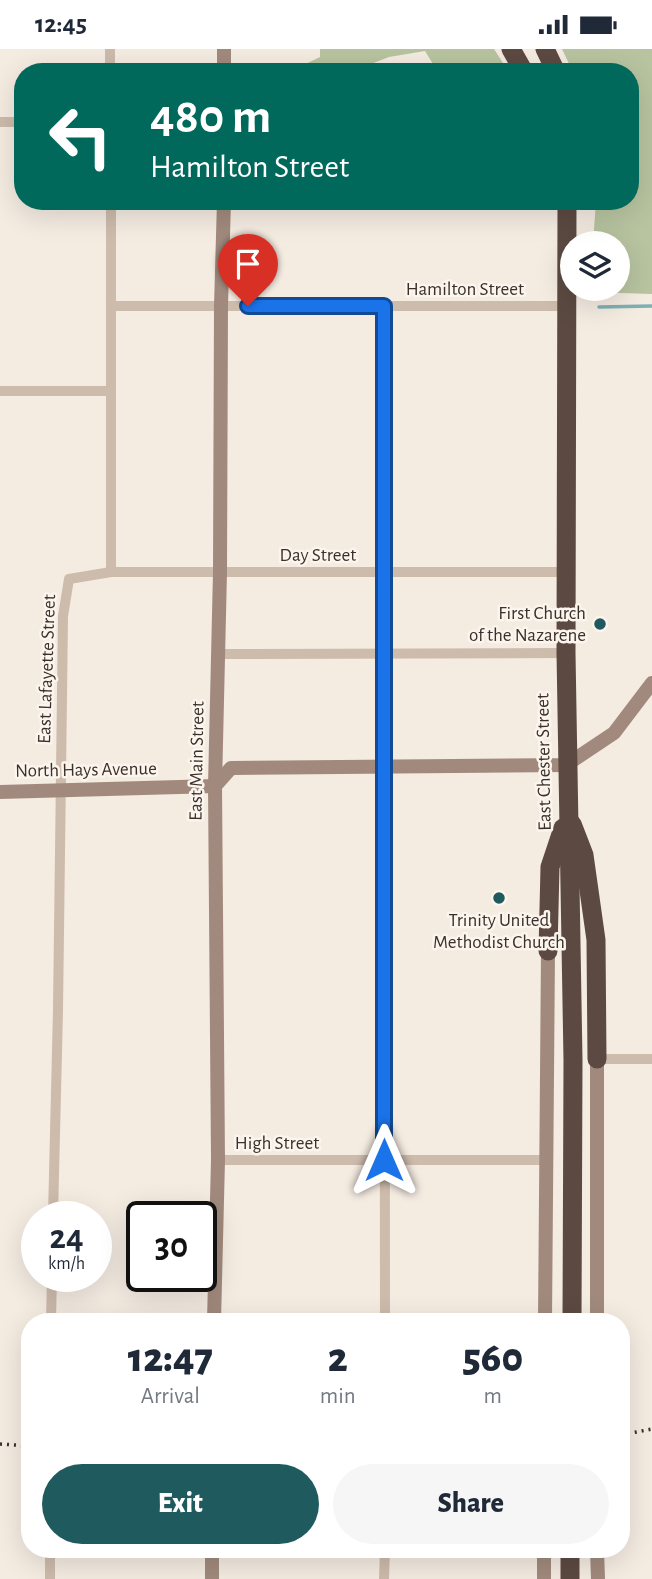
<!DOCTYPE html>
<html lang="en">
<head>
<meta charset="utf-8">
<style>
  body { margin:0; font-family:"Alegreya Sans",sans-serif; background:#f6f6f7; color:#1f2937; height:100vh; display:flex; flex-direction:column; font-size:26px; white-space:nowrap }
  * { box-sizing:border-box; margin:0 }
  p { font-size:23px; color:#747a83 }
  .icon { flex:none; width:38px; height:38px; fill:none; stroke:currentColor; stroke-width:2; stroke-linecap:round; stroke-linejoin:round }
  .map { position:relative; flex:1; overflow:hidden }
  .sheet { position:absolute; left:21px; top:1264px; width:609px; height:245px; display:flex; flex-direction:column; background:#fff; border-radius:28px; box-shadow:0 7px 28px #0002 }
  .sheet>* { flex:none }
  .top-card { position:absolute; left:14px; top:14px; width:625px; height:147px; border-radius:28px; box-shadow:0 7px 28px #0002; background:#00695c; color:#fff; overflow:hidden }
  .tools { position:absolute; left:560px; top:182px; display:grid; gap:14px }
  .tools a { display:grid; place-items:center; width:70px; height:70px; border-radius:50%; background:#fff; box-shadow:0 7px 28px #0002; font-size:35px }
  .speed { position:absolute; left:21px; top:1152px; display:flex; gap:14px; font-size:35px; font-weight:700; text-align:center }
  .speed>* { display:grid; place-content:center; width:91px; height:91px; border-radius:50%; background:#fff; box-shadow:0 7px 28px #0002; line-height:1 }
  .speed small { font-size:18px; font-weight:400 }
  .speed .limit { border:4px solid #111; border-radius:10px; background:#fff; color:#111 }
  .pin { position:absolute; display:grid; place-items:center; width:60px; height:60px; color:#fff; margin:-72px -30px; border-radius:50% 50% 50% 0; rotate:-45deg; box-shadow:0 0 7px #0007 }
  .pin .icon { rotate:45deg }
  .me { position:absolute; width:77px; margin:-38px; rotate:0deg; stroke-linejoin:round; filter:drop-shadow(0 0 5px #0008) }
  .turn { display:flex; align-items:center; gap:24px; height:147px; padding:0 21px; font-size:32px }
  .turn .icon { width:91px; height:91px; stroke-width:2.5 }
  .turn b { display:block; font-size:49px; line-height:60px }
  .eta { display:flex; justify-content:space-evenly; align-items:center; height:119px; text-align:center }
  .eta b { font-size:42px; font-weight:800; line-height:49px }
  .cta { display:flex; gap:14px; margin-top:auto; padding:14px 21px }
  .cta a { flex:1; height:80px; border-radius:42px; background:#1f5a5e; color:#fff; font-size:28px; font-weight:800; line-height:80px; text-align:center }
  .cta a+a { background:#f6f6f7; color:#1f2937 }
  .status { display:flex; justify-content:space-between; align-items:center; height:49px; padding:0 35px; background:#fff; direction:ltr }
  .status svg { height:19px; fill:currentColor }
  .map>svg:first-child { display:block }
  .green { fill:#b8c4a0 }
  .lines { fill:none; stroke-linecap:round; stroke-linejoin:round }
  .stream { stroke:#7fb0b2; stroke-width:3.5 }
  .street { stroke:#cdbbac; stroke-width:10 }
  .secondary { stroke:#a18a7d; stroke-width:14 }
  .highway { stroke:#5c4a42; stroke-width:19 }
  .rail { stroke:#3b302b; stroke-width:3.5; stroke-dasharray:2 5; stroke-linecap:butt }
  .route-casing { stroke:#114b97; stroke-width:18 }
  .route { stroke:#1a73e8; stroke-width:12 }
  .poi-dot { fill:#1f5a5e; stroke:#fbf5ee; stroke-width:2.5 }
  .labels { text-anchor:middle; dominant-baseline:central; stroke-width:5; stroke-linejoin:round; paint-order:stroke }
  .street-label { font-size:19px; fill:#3b302b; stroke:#fbf5ee }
  .poi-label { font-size:19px; fill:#3b302b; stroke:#fbf5ee; text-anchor:end }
</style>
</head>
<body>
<div class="status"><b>12:45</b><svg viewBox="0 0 49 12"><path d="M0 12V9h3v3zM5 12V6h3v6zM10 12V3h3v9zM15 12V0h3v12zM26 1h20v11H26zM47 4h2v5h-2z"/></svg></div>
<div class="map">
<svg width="652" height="1530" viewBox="0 0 652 1530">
  <rect width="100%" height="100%" fill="#f4ebe1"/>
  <g class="green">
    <path d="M320,0H494L503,14L460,18V23H438L425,2L389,8L350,23H289L320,8Z"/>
    <path d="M562,0H652V245L591,243V240H618V194H593L596,152H630V23H573Z"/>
  </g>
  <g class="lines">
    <path class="stream" d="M599,258L652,257"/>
    <g class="street">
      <path d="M110,0V23"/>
      <path d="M0,73H23"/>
      <path d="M111,152V523"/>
      <path d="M111,257H568"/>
      <path d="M384,257L385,1272"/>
      <path d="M0,342H111"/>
      <path d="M218,605L566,604"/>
      <path d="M597,1010H652"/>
      <path d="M218,1111H545"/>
      <path d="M53,1167L58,961L63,567L69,530L111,523H567"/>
      <path d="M51,1272L52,1227"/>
      <path d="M50,1530V1500"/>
      <path d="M384,1530L385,1500"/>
    </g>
    <g class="secondary">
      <path d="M224,0V23"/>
      <path d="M215,737L231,719L566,716L614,684L652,634"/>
      <path d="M0,743L215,737"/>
      <path d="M214,1272L218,1111L215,737L220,523L221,257L224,152"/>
      <path d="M545,1272L548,902"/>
      <path d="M597,1272V1010"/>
      <path d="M597,1500L598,1530"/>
      <path d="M212,1530V1500"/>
      <path d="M544,1530V1500"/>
    </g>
    <g class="highway">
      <path d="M511,0L524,23"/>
      <path d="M545,0L556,23"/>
      <path d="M567,152L566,604L573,1011L572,1272"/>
      <path d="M572,775L584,806L596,891L597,1010"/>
      <path d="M548,902L550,818L563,779"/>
      <path d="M570,1530V1500"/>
    </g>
    <g class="rail">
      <path d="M621,1386L652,1380"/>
      <path d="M0,1395L30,1397"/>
    </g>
  </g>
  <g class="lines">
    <defs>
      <path id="route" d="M248,257H384V1111"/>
    </defs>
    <use href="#route" class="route-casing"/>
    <use href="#route" class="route"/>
  </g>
  <g class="poi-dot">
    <circle cx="600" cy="575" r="7"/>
    <circle cx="499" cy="849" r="7"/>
  </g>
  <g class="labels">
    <g class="street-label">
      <text x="465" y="240">Hamilton Street</text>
      <text x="318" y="506">Day Street</text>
      <text transform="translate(47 620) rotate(-88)">East Lafayette Street</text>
      <text transform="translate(197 712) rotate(-89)">East Main Street</text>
      <text transform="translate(544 713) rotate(-91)">East Chester Street</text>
      <text transform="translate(86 721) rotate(-1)">North Hays Avenue</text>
      <text x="277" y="1094">High Street</text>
    </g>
    <g class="poi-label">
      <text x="586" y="564">First Church<tspan x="586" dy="22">of the Nazarene</tspan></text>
      <text x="499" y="871" text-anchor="middle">Trinity United<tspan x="499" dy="22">Methodist Church</tspan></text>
    </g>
  </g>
</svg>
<div class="tools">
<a><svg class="icon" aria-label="layers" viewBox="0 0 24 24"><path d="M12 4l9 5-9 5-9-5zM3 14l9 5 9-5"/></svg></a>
</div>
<div class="speed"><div>24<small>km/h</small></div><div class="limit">30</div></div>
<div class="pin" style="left:248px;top:257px;background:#d93025"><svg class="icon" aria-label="arrive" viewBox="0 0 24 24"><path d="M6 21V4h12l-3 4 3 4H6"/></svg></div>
<svg class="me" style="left:384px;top:1111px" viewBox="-20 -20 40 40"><path d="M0-17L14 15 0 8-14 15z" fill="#1a73e8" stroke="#fff" stroke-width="4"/></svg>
<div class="top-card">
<div class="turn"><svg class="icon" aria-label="left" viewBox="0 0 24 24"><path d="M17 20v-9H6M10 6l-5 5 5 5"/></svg><div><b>480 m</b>Hamilton Street</div></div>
</div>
<section class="sheet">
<div class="eta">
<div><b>12:47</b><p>Arrival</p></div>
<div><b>2</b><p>min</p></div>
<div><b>560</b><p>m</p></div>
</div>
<div class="cta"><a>Exit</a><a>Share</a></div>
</section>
</div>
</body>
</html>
